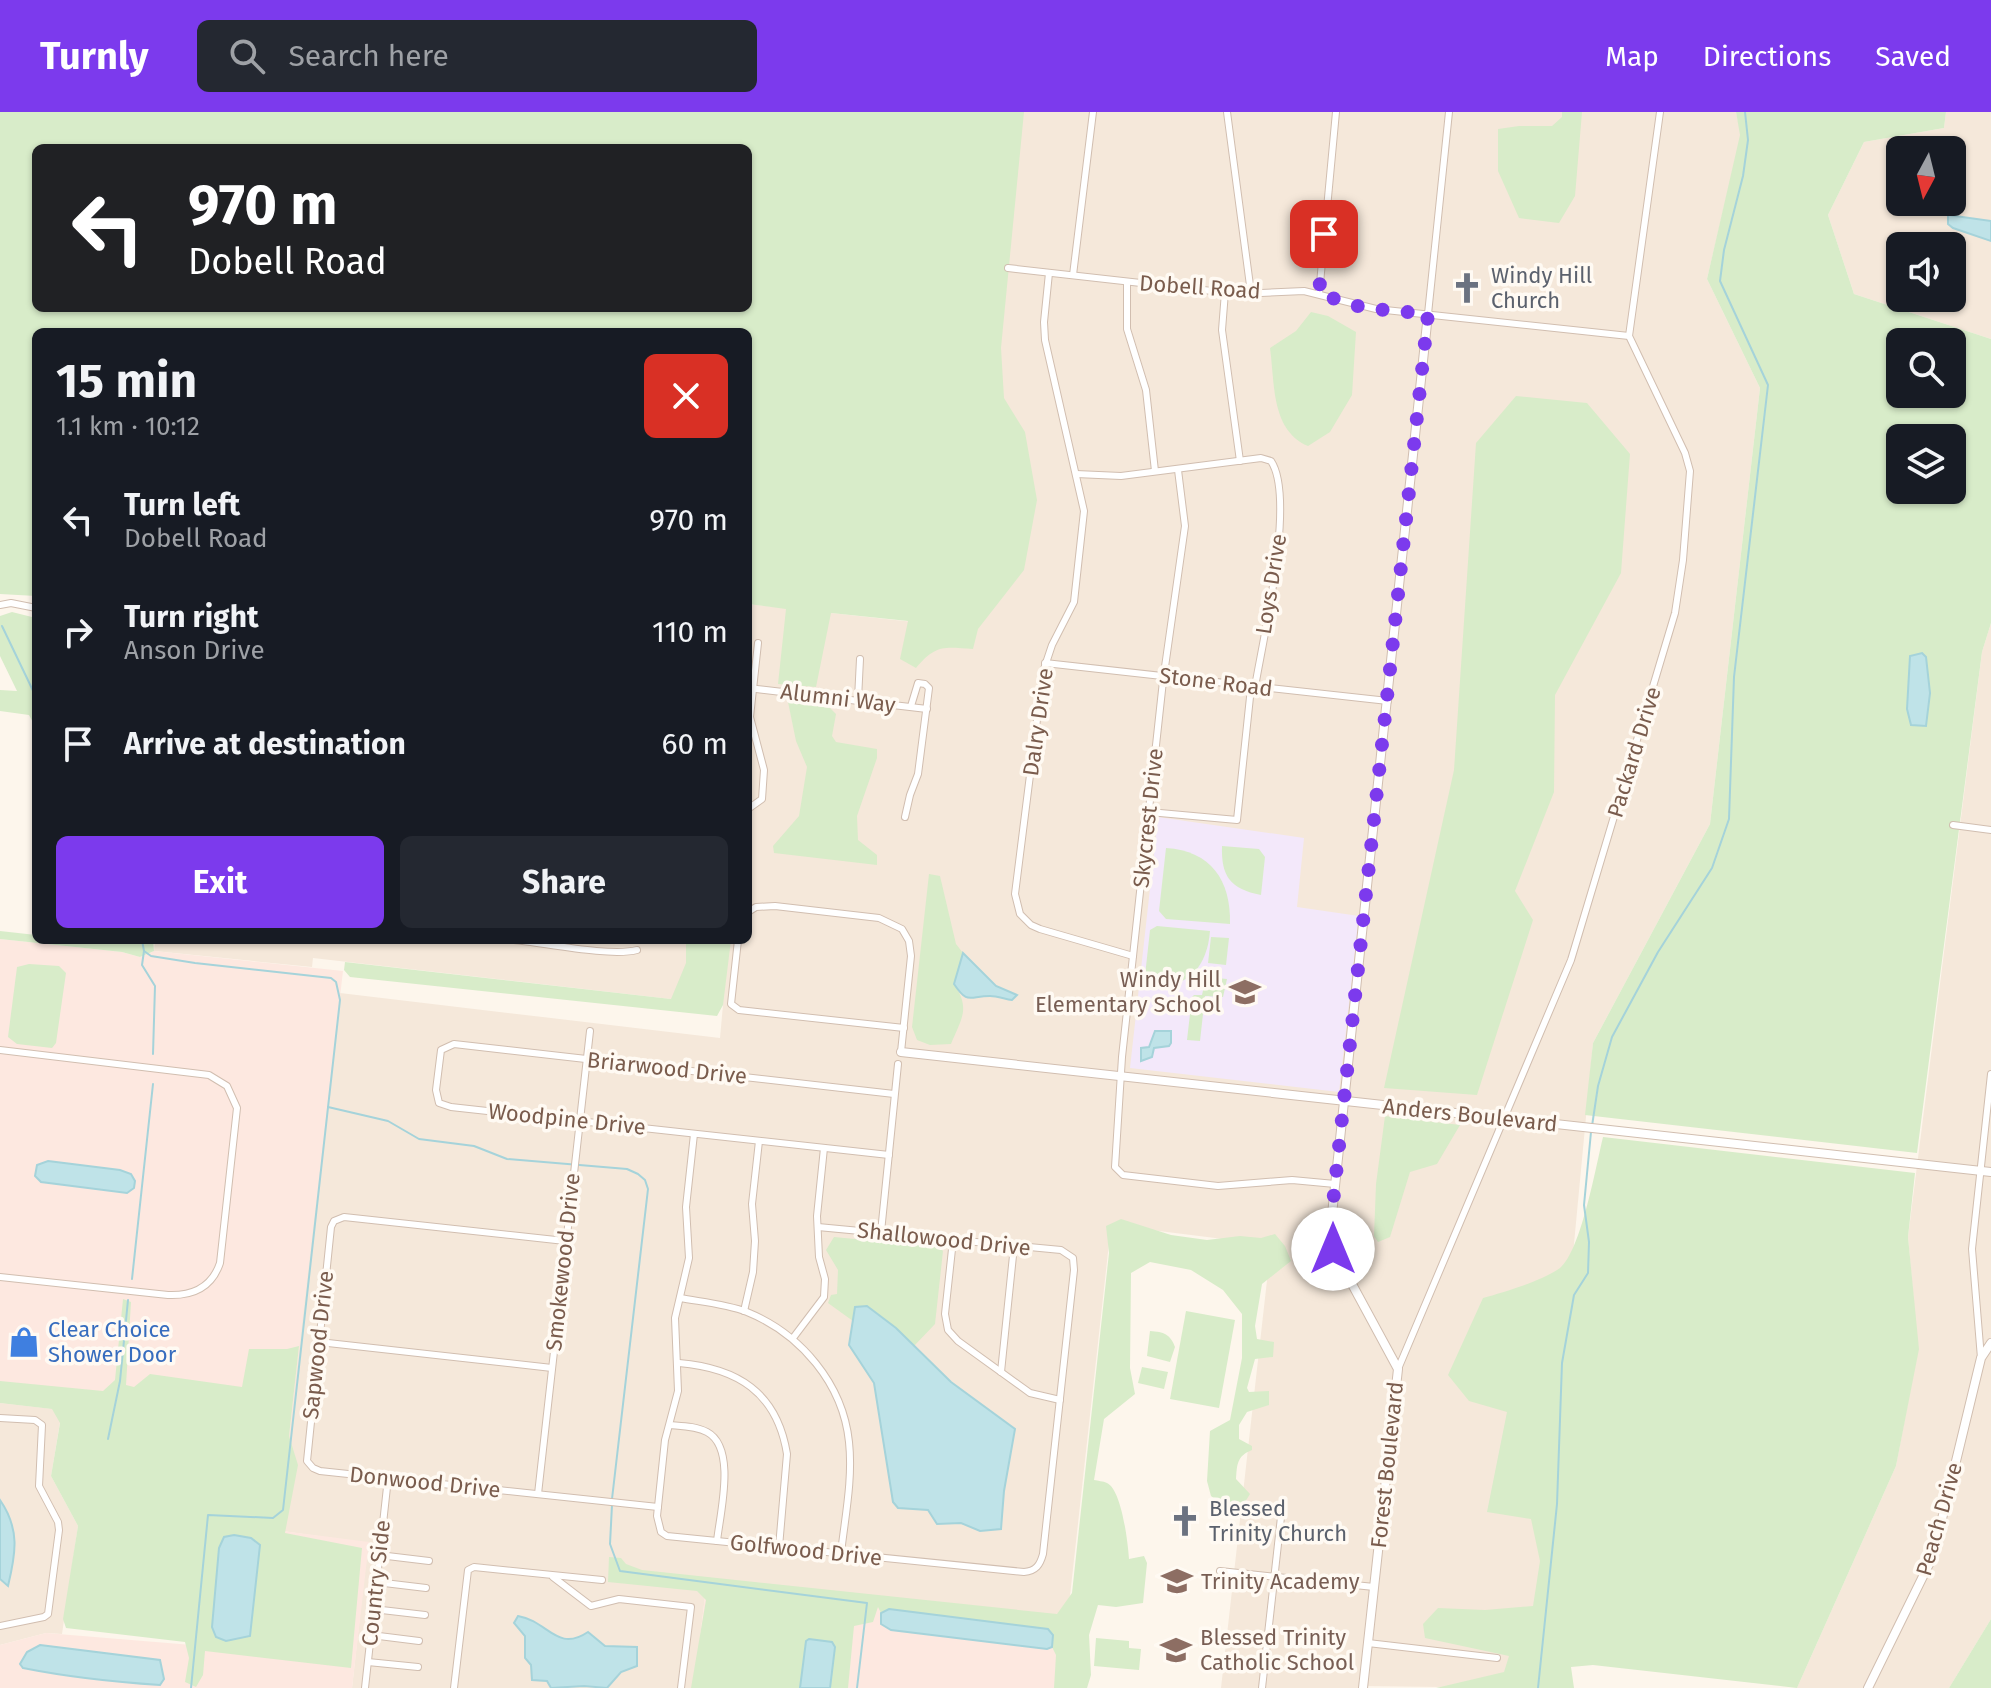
<!DOCTYPE html>
<html lang="en">
<head>
<meta charset="utf-8">
<style>
  body { margin:0; font-family:"Fira Sans",sans-serif; background:#242831; color:#f1f3f6; height:100vh; display:flex; flex-direction:column; font-size:30px; white-space:nowrap }
  * { box-sizing:border-box; margin:0 }
  p { font-size:26px; color:#9ea1a6 }
  .icon { flex:none; width:44px; height:44px; fill:none; stroke:currentColor; stroke-width:2; stroke-linecap:round; stroke-linejoin:round }
  .map { position:relative; flex:1; overflow:hidden }
  .details { position:absolute; left:32px; top:216px; width:720px; height:616px; display:flex; flex-direction:column; background:#171b24; border-radius:12px; box-shadow:0 2px 6px #0004 }
  .details>* { flex:none }
  .hud { position:absolute; left:32px; top:32px; width:720px; height:168px; border-radius:12px; box-shadow:0 2px 6px #0004; background:#202124; color:#fff; overflow:hidden }
  .needle { width:52px; rotate:187deg }
  .controls { position:absolute; left:1886px; top:24px; display:grid; gap:16px }
  .controls a { display:grid; place-items:center; width:80px; height:80px; border-radius:12px; background:#171b24; box-shadow:0 2px 6px #0004; font-size:40px }
  .pin { position:absolute; display:grid; place-items:center; width:68px; height:68px; color:#fff; margin:-34px; border-radius:16px; box-shadow:0 4px 12px #0006 }
  .me { position:absolute; width:88px; margin:-44px; rotate:0deg; stroke-linejoin:round; filter:drop-shadow(0 0 6px #0008) }
  .turn { display:flex; align-items:center; gap:28px; height:168px; padding:0 24px; font-size:36px }
  .turn .icon { width:104px; height:104px; stroke-width:2.5 }
  .turn b { display:block; font-size:56px; line-height:68px }
  .round { display:grid; place-items:center; flex:none; width:84px; height:84px; border-radius:12px; background:#242831 }
  .summary { display:flex; align-items:center; justify-content:space-between; height:136px; padding:0 24px }
  h1 { font-size:48px; font-weight:700; line-height:60px }
  .primary-button { display:flex; gap:16px; margin-top:auto; padding:16px 24px }
  .primary-button a { flex:1; height:92px; border-radius:12px; background:#7c3aed; color:#fff; font-size:32px; font-weight:700; line-height:92px; text-align:center }
  .primary-button a+a { background:#242831; color:#f1f3f6 }
  ul { padding:0; list-style:none }
  li { display:flex; align-items:center; gap:24px; height:112px; padding:0 24px }
  li div { flex:1 }
  li b { display:block; font-size:30px }
  li em { font-style:normal }
  header { display:flex; align-items:center; gap:48px; box-sizing:border-box; height:112px; padding:0 40px; background:#7c3aed; color:#fff }
  header strong { font-size:38px }
  nav { display:flex; gap:44px; margin-inline-start:auto; font-size:28px }
  .search { width:560px; height:72px; background:#242831; display:flex; align-items:center; gap:20px; box-sizing:border-box; padding:0 28px; border-radius:12px; color:#9ea1a6; font-size:30px }
  .map>svg:first-child { display:block }
  .residential { fill:#f5e8da; fill-rule:evenodd }
  .commercial { fill:#fde8e0 }
  .education { fill:#f3e8fa }
  .green { fill:#d8ecc9; fill-rule:evenodd }
  .water { fill:#bfe3e8; stroke:#a5d3da; stroke-width:2 }
  .lines { fill:none; stroke-linecap:round; stroke-linejoin:round }
  .stream { stroke:#a5d3da; stroke-width:2 }
  .minor-casing { stroke:#d1beb0; stroke-width:8 }
  .tertiary-casing { stroke:#d1beb0; stroke-width:10 }
  .minor { stroke:#fff; stroke-width:6 }
  .tertiary { stroke:#fff; stroke-width:8 }
  .route { stroke:#7c3aed; stroke-width:14; stroke-dasharray:0 25.2 }
  .labels { text-anchor:middle; dominant-baseline:central; stroke-width:7; stroke-linejoin:round; paint-order:stroke }
  .worship-label { font-size:22px; fill:#5b616d; stroke:#fffaf3; text-anchor:start }
  .street-label { font-size:22px; fill:#7a5c4d; stroke:#fffaf3 }
  .education-label { font-size:22px; fill:#785e54; stroke:#fffaf3; text-anchor:start }
  .shop-label { font-size:22px; fill:#366cbe; stroke:#fffaf3; text-anchor:start }
</style>
</head>
<body>
<header>
<strong>Turnly</strong>
<div class="search"><svg class="icon" aria-label="search" viewBox="0 0 24 24"><circle cx="10" cy="10" r="6"/><path d="M15 15l6 6"/></svg>Search here</div>
<nav><a>Map</a><a>Directions</a><a>Saved</a></nav>
</header>
<div class="map">
<svg width="1991" height="1576" viewBox="0 0 1991 1576">
  <rect width="100%" height="100%" fill="#fdf6ec"/>
  <g class="residential">
    <path d="M1014,0H1736L1741,23L1707,167L1760,276L1710,712L1593,931L1532,1576L1359,1574L1358,1576H1221L1271,1133L1111,1113L1067,1511L707,1468L694,1576H352L368,1431L275,1418L340,881L720,926L723,893L313,846L312,855L154,839L155,828H748V492L978,517Z"/>
    <path d="M1946,0H1991V227L1854,182L1828,103L1864,30L1944,16ZM1900,38H1952V90H1900ZM1900,134H1952V186H1900Z"/>
    <path d="M1991,511V1507L1949,1576H1797L1896,1354L1918,1237L1908,1125L1982,540Z"/>
    <path d="M0,1291L62,1298L51,1364L78,1414L62,1522L46,1521L0,1533Z"/>
  </g>
  <g class="commercial">
    <path d="M0,827L122,840L140,845L154,839L343,859L289,1324L0,1291Z"/>
    <path d="M275,1418L369,1430L352,1576H0V1533L46,1521L192,1533Z"/>
    <path d="M707,1467L1067,1511L1060,1576H694Z"/>
  </g>
  <path class="education" d="M1158,705L1304,726L1297,795L1359,804L1339,980L1130,956Z"/>
  <g class="green">
    <path d="M0,0H1024L1001,236L1004,286L1025,320L1037,388L1024,458L978,517L973,537C944,535 936,532 916,556L900,547L908,509L831,501L816,575L778,572L786,497L748,492V220H36V484L0,482ZM36,36H748V196H36Z"/>
    <path d="M1562,0H1582L1575,84L1559,111L1519,106L1498,59V17L1519,14H1552L1562,5Z"/>
    <path d="M1736,0H1946L1944,16L1864,30L1828,103L1854,182L1991,227V511L1982,540L1917,1041L1585,1003L1593,931L1710,712L1760,276L1707,167L1740,23ZM1900,230H1952V282H1900ZM1900,326H1952V378H1900Z"/>
    <path d="M1311,200L1328,204L1356,220L1352,283L1330,320L1308,334C1271,318 1275,272 1270,236L1296,219Z"/>
    <path d="M1516,284L1587,291L1630,342L1621,461L1555,583L1554,680L1515,779L1533,808L1477,983L1384,976L1454,658L1476,331Z"/>
    <path d="M12,500L36,506V616L29,603L0,599V578L17,579L0,544V504Z"/>
    <path d="M788,590L830,596L836,602L832,624L836,630L877,637V646L857,704L858,728L877,743V753L774,741L773,734L799,704L807,655L796,629Z"/>
    <path d="M1222,734L1259,737L1265,745L1261,783C1230,777 1221,764 1222,734Z"/>
    <path d="M1166,736C1211,739 1231,768 1230,812L1166,807L1159,799Z"/>
    <path d="M929,762L940,764L956,832L963,841L954,872C971,897 961,907 951,932L930,933L917,928L912,915Z"/>
    <path d="M1157,814L1210,819C1207,858 1184,880 1144,873L1150,818Z"/>
    <path d="M0,819L36,823V828L117,831L119,828H153L154,839L140,845L122,840L0,827Z"/>
    <path d="M1211,825L1229,826L1226,853L1208,851Z"/>
    <path d="M686,828H731L723,893L717,904L350,865L344,858L345,850L671,887L686,851Z"/>
    <path d="M29,852L59,854L66,861L56,931L52,936L17,932L8,925L17,855Z"/>
    <path d="M1206,865L1227,867L1223,885L1205,884L1200,929L1187,928L1192,885L1194,883H1202Z"/>
    <path d="M1385,1004L1460,1013L1437,1052L1410,1060L1390,1125L1378,1130L1374,1124L1376,1072Z"/>
    <path d="M1603,1025L1915,1061L1908,1125L1919,1237L1896,1354L1797,1576L1593,1553L1571,1555L1574,1576H1436L1504,1560L1509,1544L1425,1526L1423,1512L1438,1496L1485,1498L1533,1494L1540,1449L1531,1407L1487,1400L1507,1300L1469,1289L1448,1263L1483,1186C1504,1180 1542,1169 1560,1156C1581,1139 1596,1054 1603,1025Z"/>
    <path d="M1121,1107L1171,1123L1207,1128L1240,1124L1261,1126L1275,1122L1285,1134L1291,1149L1262,1172L1255,1214L1257,1227L1274,1230L1273,1245L1255,1247L1247,1276L1249,1280L1269,1279V1293L1247,1300L1239,1313V1327L1252,1334V1338C1237,1344 1237,1352 1236,1367L1250,1382L1240,1398L1231,1400L1211,1384L1207,1369L1210,1319L1230,1308L1242,1246V1202L1223,1178L1191,1158L1150,1150L1131,1161L1130,1256L1135,1282L1104,1307L1094,1368C1098,1369 1103,1369 1107,1371C1122,1378 1128,1432 1129,1447L1144,1444L1147,1451L1143,1491L1116,1495L1098,1493L1089,1523L1091,1563L1087,1576H1054L1056,1543L1052,1535L1053,1523L1048,1517L890,1497L881,1501L878,1495L873,1510L854,1514L848,1576H691L706,1488L697,1479L608,1470L609,1445L621,1446L626,1452L642,1458L1057,1502L1072,1481L1109,1141L1106,1114Z"/>
    <path d="M834,1125L939,1135L943,1139L935,1212L914,1234L867,1194L855,1195L853,1209L828,1191L831,1183L837,1182L838,1158L826,1138Z"/>
    <path d="M123,1187L131,1190L126,1273L134,1275L150,1262L242,1275L249,1237H287L299,1234L289,1324L298,1353L285,1421L362,1436L351,1556L205,1539L203,1563L196,1575L185,1570L189,1546L185,1530L66,1516L63,1507L78,1414L51,1364L60,1311L52,1297L0,1291V1269L103,1279L115,1268Z"/>
    <path d="M1186,1199L1235,1208L1219,1296L1170,1287Z"/>
    <path d="M1150,1219C1164,1220 1170,1222 1175,1235L1170,1250L1147,1244Z"/>
    <path d="M1142,1255L1168,1260L1164,1277L1138,1271Z"/>
    <path d="M1991,1507V1576H1949Z"/>
    <path d="M1096,1526L1129,1529V1536L1141,1537L1139,1558L1094,1554Z"/>
  </g>
  <g class="water">
    <path d="M1948,103L1991,109V129L1953,116L1948,112Z"/>
    <path d="M1922,541L1926,545L1930,581L1926,614L1911,613L1907,597L1910,544Z"/>
    <path d="M963,841L996,874L1017,883L1012,888C1005,887 997,884 990,884C969,884 968,893 954,872Z"/>
    <path d="M1155,919H1171V931L1169,934L1154,936L1152,945L1141,949V936L1149,935Z"/>
    <path d="M48,1049L120,1058L131,1062L135,1069L134,1076L127,1081L41,1070L35,1064L37,1053Z"/>
    <path d="M867,1194L896,1216L951,1270L1015,1317L1004,1379L1001,1417L980,1419L961,1411L937,1412L928,1398L898,1396L893,1390L874,1271L849,1233L855,1195Z"/>
    <path d="M0,1388C20,1417 16,1441 8,1474L0,1467Z"/>
    <path d="M234,1423L251,1426L260,1433L250,1524L226,1529L216,1525L212,1515L219,1436L224,1425Z"/>
    <path d="M889,1497L1048,1517L1053,1523L1052,1535L1047,1537L891,1518L881,1512V1501Z"/>
    <path d="M518,1504C548,1509 557,1541 588,1520L605,1534L637,1535V1554L621,1560L607,1576L584,1574L551,1576L547,1569L532,1568L531,1553L525,1546V1524L514,1511Z"/>
    <path d="M809,1527L832,1530L835,1535L830,1576H800L806,1529Z"/>
    <path d="M40,1533L160,1548L164,1567L160,1573C114,1570 68,1565 23,1556L20,1552L27,1540Z"/>
  </g>
  <g class="lines">
    <g class="stream">
      <path d="M2,514L36,585"/>
      <path d="M142,828L144,839L151,844L195,851L331,866L336,870L340,888L283,1398L273,1406L208,1403L191,1576"/>
      <path d="M144,839L142,853L155,874L153,942"/>
      <path d="M328,995L388,1009L419,1027L474,1034L507,1047L627,1057L638,1062L645,1068L648,1077L612,1387"/>
      <path d="M1592,1014L1598,974L1612,925L1658,840L1712,756L1729,707L1734,565L1768,273L1720,169L1724,138L1743,64L1748,28L1745,0"/>
      <path d="M132,1167L153,972"/>
      <path d="M108,1327L120,1269L128,1188"/>
      <path d="M612,1393L610,1432L620,1459L867,1491L857,1576"/>
      <path d="M1538,1576L1557,1392L1562,1251L1574,1183L1588,1161L1589,1130L1584,1093L1591,1020"/>
    </g>
    <defs>
      <g id="minor">
        <path d="M1227,0L1251,181"/>
        <path d="M1008,156L1239,182L1304,179L1376,197L1629,224"/>
        <path d="M1049,161L1044,210L1045,228L1084,399L1074,490L1052,533L1043,560L1015,782L1020,802L1031,813L1040,817L1133,844"/>
        <path d="M1073,163L1093,0"/>
        <path d="M1127,170V217L1146,278L1155,359"/>
        <path d="M1225,180L1222,218L1240,349"/>
        <path d="M1319,182L1336,0"/>
        <path d="M1428,202L1449,0"/>
        <path d="M1178,358L1185,414L1163,569L1122,945L1115,1055L1123,1063L1218,1074L1292,1068L1335,1072"/>
        <path d="M1076,362L1121,364L1261,346L1271,349C1296,386 1263,527 1255,575L1250,585L1237,708L1149,700"/>
        <path d="M0,493L11,491L36,496"/>
        <path d="M1045,551L1388,589"/>
        <path d="M748,576L927,597"/>
        <path d="M858,587L860,547"/>
        <path d="M748,697L762,687L764,658L750,605L758,531"/>
        <path d="M905,705L910,683L918,662L929,576L925,572L918,571L911,594"/>
        <path d="M1953,713L1991,718"/>
        <path d="M748,800L756,795L775,794L879,806L902,817L909,829L911,844L901,940"/>
        <path d="M514,828C545,831 610,845 637,838"/>
        <path d="M738,828L731,892L739,898L904,916"/>
        <path d="M0,938L209,963L227,974L237,996L220,1151C212,1175 193,1184 168,1183L0,1165"/>
        <path d="M694,1022L686,1095L689,1146L675,1206L678,1279L665,1328L657,1404L661,1420L667,1424L717,1429L1024,1460C1036,1459 1040,1453 1043,1442L1074,1158L1073,1146L1061,1138L818,1115"/>
        <path d="M889,1043L451,995L439,991L436,978L441,938L454,932L894,982"/>
        <path d="M881,1120L898,952"/>
        <path d="M953,1128L945,1202L948,1218L958,1229L1030,1281L1060,1288"/>
        <path d="M565,1129L344,1105L334,1109L331,1115L307,1349L313,1356L320,1359L658,1395"/>
        <path d="M680,1186C702,1190 726,1192 747,1200C801,1222 843,1272 849,1330C853,1367 845,1405 841,1441"/>
        <path d="M744,1199L753,1160L755,1129L752,1092L759,1029"/>
        <path d="M793,1226L824,1185L825,1167L819,1145L817,1104L824,1036"/>
        <path d="M319,1230L552,1256"/>
        <path d="M1981,1246L1972,1137L1991,962"/>
        <path d="M679,1251C737,1256 777,1280 787,1342L779,1435"/>
        <path d="M1398,1257L1571,848L1675,501L1683,448L1690,359L1685,341L1629,224L1660,0"/>
        <path d="M1001,1260L1014,1134"/>
        <path d="M0,1306L35,1308L42,1313L39,1374L58,1410L59,1418L48,1502L44,1505L0,1514"/>
        <path d="M670,1313C682,1314 696,1314 707,1320C737,1336 720,1401 717,1429"/>
        <path d="M538,1382L590,919"/>
        <path d="M379,1443L429,1449"/>
        <path d="M1220,1459L1374,1475"/>
        <path d="M553,1465L591,1494L619,1487L691,1495L681,1576"/>
        <path d="M376,1470L426,1476"/>
        <path d="M373,1497L425,1503"/>
        <path d="M371,1523L419,1529"/>
        <path d="M1368,1531L1497,1546"/>
        <path d="M368,1550L418,1555"/>
        <path d="M365,1576L388,1366"/>
        <path d="M454,1576L468,1458L474,1455L602,1468"/>
        <path d="M1262,1576L1282,1396"/>
      </g>
      <g id="tertiary">
        <path d="M901,940L1991,1060"/>
        <path d="M1363,1576L1398,1257L1333,1137L1330,1121L1428,202"/>
        <path d="M1868,1576L1933,1444L1981,1246L1991,1231"/>
      </g>
    </defs>
    <use href="#minor" class="minor-casing"/>
    <use href="#tertiary" class="tertiary-casing"/>
    <use href="#minor" class="minor"/>
    <use href="#tertiary" class="tertiary"/>
  </g>
  <g class="lines">
    <path class="route" d="M1324,122L1319,182L1364,196L1428,202L1335,1072L1330,1121L1333,1137"/>
  </g>
  <defs>
    <symbol id="church-bare" viewBox="-9 -9 18 18"><path d="M-1.2-6h2.4v3.5h3.3v2.4h-3.3V6h-2.4V-.1h-3.3v-2.4h3.3Z" fill="#6b7280" stroke="#fffaf3" stroke-width="2.5" paint-order="stroke"/></symbol>
    <symbol id="school-bare" viewBox="-9 -9 18 18"><path d="M0-5L7-2L0 1L-7-2ZM-4 1L0 2.5L4 1V4Q0 6-4 4Z" fill="#8d6e63" stroke="#fffaf3" stroke-width="2.5" paint-order="stroke"/></symbol>
    <symbol id="shop-bare" viewBox="-9 -9 18 18"><path d="M-5-2.5h2.3a2.7 3.5 0 0 1 5.4 0H5L5.5 6h-11ZM-1.5-2.5h3a1.5 2.3 0 0 0-3 0Z" fill="#3f7fe0" stroke="#fffaf3" stroke-width="2.5" paint-order="stroke"/></symbol>
  </defs>
  <g fill-rule="evenodd">
    <use href="#church-bare" x="1445" y="154" width="44" height="44"/>
    <use href="#school-bare" x="1223" y="858" width="44" height="44"/>
    <use href="#shop-bare" x="2" y="1208" width="44" height="44"/>
    <use href="#church-bare" x="1163" y="1387" width="44" height="44"/>
    <use href="#school-bare" x="1155" y="1447" width="44" height="44"/>
    <use href="#school-bare" x="1154" y="1516" width="44" height="44"/>
  </g>
  <g class="labels">
    <g class="worship-label">
      <text x="1491" y="163">Windy Hill<tspan x="1491" dy="25">Church</tspan></text>
      <text x="1209" y="1396">Blessed<tspan x="1209" dy="25">Trinity Church</tspan></text>
    </g>
    <g class="street-label">
      <text transform="translate(1200 175) rotate(4)">Dobell Road</text>
      <text transform="translate(1271 472) rotate(-81)">Loys Drive</text>
      <text transform="translate(1216 570) rotate(7)">Stone Road</text>
      <text transform="translate(838 586) rotate(7)">Alumni Way</text>
      <text transform="translate(1038 610) rotate(-82)">Dalry Drive</text>
      <text transform="translate(1634 640) rotate(-73)">Packard Drive</text>
      <text transform="translate(1148 706) rotate(-84)">Skycrest Drive</text>
      <text transform="translate(667 956) rotate(6)">Briarwood Drive</text>
      <text transform="translate(1470 1003) rotate(6)">Anders Boulevard</text>
      <text transform="translate(567 1007) rotate(6)">Woodpine Drive</text>
      <text transform="translate(944 1127) rotate(6)">Shallowood Drive</text>
      <text transform="translate(563 1150) rotate(-84)">Smokewood Drive</text>
      <text transform="translate(318 1233) rotate(-84)">Sapwood Drive</text>
      <text transform="translate(1387 1353) rotate(-84)">Forest Boulevard</text>
      <text transform="translate(425 1370) rotate(6)">Donwood Drive</text>
      <text transform="translate(1939 1407) rotate(-74)">Peach Drive</text>
      <text transform="translate(806 1438) rotate(6)">Golfwood Drive</text>
      <text transform="translate(376 1471) rotate(-84)">Country Side</text>
    </g>
    <g class="education-label">
      <text x="1221" y="867" text-anchor="end">Windy Hill<tspan x="1221" dy="25">Elementary School</tspan></text>
      <text x="1201" y="1469">Trinity Academy</text>
      <text x="1200" y="1525">Blessed Trinity<tspan x="1200" dy="25">Catholic School</tspan></text>
    </g>
    <g class="shop-label">
      <text x="48" y="1217">Clear Choice<tspan x="48" dy="25">Shower Door</tspan></text>
    </g>
  </g>
</svg>
<div class="controls">
<a><svg class="needle" viewBox="-14 -14 28 28"><path d="M0-13l5 13h-10z" fill="#e53935"/><path d="M0 13l5-13h-10z" fill="#9ea1a6"/></svg></a>
<a><svg class="icon" aria-label="sound" viewBox="0 0 24 24"><path d="M4 9h4l5-4v14l-5-4H4zM17 9q2 3 0 6"/></svg></a>
<a><svg class="icon" aria-label="search" viewBox="0 0 24 24"><circle cx="10" cy="10" r="6"/><path d="M15 15l6 6"/></svg></a>
<a><svg class="icon" aria-label="layers" viewBox="0 0 24 24"><path d="M12 4l9 5-9 5-9-5zM3 14l9 5 9-5"/></svg></a>
</div>
<div class="pin" style="left:1324px;top:122px;background:#d93025"><svg class="icon" aria-label="arrive" viewBox="0 0 24 24"><path d="M6 21V4h12l-3 4 3 4H6"/></svg></div>
<svg class="me" style="left:1333px;top:1137px" viewBox="-20 -20 40 40"><circle r="19" fill="#fff"/><path d="M0-13L10 11 0 6-10 11z" fill="#7c3aed"/></svg>
<div class="hud">
<div class="turn"><svg class="icon" aria-label="left" viewBox="0 0 24 24"><path d="M17 20v-9H6M10 6l-5 5 5 5"/></svg><div><b>970 m</b>Dobell Road</div></div>
</div>
<section class="details">
<div class="summary"><div><h1>15 min</h1><p>1.1 km · 10:12</p></div><a class="round" style="background:#d93025;color:#fff"><svg class="icon" aria-label="close" viewBox="0 0 24 24"><path d="M6 6l12 12M18 6L6 18"/></svg></a></div>
<ul>
<li><svg class="icon" aria-label="left" viewBox="0 0 24 24"><path d="M17 20v-9H6M10 6l-5 5 5 5"/></svg><div><b>Turn left</b><p>Dobell Road</p></div><em>970 m</em></li>
<li><svg class="icon" aria-label="right" viewBox="0 0 24 24"><path d="M7 20v-9h11M14 6l5 5-5 5"/></svg><div><b>Turn right</b><p>Anson Drive</p></div><em>110 m</em></li>
<li><svg class="icon" aria-label="arrive" viewBox="0 0 24 24"><path d="M6 21V4h12l-3 4 3 4H6"/></svg><div><b>Arrive at destination</b></div><em>60 m</em></li>
</ul>
<div class="primary-button"><a>Exit</a><a>Share</a></div>
</section>
</div>
</body>
</html>
